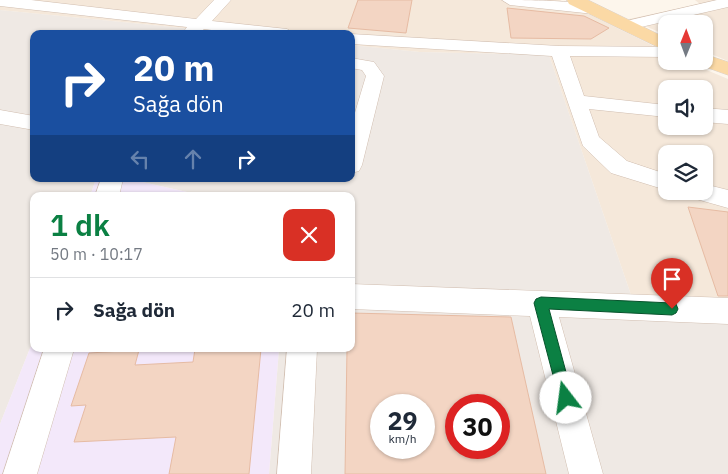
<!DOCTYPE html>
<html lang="tr">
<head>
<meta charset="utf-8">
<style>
  body { margin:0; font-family:"IBM Plex Sans",sans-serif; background:#f2f2f3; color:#1f2937; height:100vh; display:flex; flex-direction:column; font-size:19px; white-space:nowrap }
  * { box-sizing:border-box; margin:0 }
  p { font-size:16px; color:#747a83 }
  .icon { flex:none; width:28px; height:28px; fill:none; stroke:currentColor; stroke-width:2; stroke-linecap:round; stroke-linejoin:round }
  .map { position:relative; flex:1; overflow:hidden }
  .sheet { position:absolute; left:30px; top:192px; width:325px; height:160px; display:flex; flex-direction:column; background:#fff; border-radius:10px; box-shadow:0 1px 4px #0004 }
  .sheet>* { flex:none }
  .guide { position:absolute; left:30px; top:30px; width:325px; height:152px; border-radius:10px; box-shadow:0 1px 4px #0004; background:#1a4fa0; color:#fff; overflow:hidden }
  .needle { width:32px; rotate:1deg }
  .buttons { position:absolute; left:658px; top:15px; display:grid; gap:10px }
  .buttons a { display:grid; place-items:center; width:55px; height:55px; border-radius:10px; background:#fff; box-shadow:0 1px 4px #0004; font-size:25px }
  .speed { position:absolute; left:370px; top:394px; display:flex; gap:10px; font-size:25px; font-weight:700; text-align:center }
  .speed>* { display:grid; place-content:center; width:65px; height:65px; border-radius:50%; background:#fff; box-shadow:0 1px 4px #0004; line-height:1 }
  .speed small { font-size:12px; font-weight:400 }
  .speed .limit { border:8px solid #d22; background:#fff; color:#111 }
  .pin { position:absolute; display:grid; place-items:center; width:42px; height:42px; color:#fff; margin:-51px -21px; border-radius:50% 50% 50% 0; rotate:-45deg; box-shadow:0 0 5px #0007 }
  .pin .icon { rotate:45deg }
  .me { position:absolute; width:55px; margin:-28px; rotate:345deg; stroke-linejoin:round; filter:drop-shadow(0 0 4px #0008) }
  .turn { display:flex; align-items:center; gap:18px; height:105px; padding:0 20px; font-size:22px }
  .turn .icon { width:65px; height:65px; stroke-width:2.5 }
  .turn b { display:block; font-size:35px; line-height:42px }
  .lanes { display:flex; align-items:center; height:48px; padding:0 20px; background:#0003; justify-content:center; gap:25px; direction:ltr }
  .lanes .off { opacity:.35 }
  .round { display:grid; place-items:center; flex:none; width:52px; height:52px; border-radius:10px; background:#f2f2f3 }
  .overview { display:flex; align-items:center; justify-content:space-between; height:85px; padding:0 20px }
  h1 { font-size:30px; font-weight:600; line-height:38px; color:#0b8043 }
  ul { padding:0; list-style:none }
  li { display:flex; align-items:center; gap:15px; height:65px; padding:0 20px; border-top:1px solid #e0e1e3 }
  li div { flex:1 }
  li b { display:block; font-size:19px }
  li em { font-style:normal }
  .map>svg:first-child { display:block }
  .residential { fill:#f5e8da; fill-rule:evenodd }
  .industrial { fill:#efe9e4; fill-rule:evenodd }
  .education { fill:#f3e8fa }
  .building { fill:#f3d5c3; stroke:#e6bba3; fill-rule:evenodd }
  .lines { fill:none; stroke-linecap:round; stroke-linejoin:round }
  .minor-casing { stroke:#d1beb0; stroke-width:1 }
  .major-casing { stroke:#dad1cd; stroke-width:1 }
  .minor { fill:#fff; fill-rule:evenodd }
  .major { fill:#fbd9a5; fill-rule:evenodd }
  .route { fill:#0b8043; stroke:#07532c }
</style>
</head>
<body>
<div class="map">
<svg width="728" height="474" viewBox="0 0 728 474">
  <rect width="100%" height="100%" fill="#fdf6ec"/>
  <g class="residential">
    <path d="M0,0H560L666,52V61H685L728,79V298L631,295L549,55L420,52L351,45V34H244L0,10ZM666,89H704V126H666ZM666,154H704V191H666Z"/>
    <path d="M695,0H728V61L704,51V24H666V35L629,19L700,4Z"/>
  </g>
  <g class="industrial">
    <path d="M0,10L244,34H34V179H96L90,196H34V338L0,424Z"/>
    <path d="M351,45L420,52L549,55L631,295L728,298V474H269L279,349H351V196H205L129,179H351ZM381,405H424V448H381ZM456,405H499V448H456Z"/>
  </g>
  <g class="education">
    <path d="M96,179H129L205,196H90Z"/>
    <path d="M34,338V349H279L269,474H0V424Z"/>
  </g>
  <g class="building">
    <path d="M358,0H412L406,33L348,28Z"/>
    <path d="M507,8L584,16L609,28L591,39L511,38Z"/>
    <path d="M688,207L728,212V296H718Z"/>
    <path d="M351,313L511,317L546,474H345L347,349H351ZM381,405H424V448H381ZM456,405H499V448H456Z"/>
    <path d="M195,349H261L249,474H169L176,437L74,442L86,405L71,406L89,353L139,350L135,365L193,362Z"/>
  </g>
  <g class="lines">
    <defs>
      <g id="minor">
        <path d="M0,0H31L196,19L214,0H231L212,21L287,29L295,34H242L204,29L199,34H182L187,27L0,6Z"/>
        <path d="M502,0C518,0 594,0 602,9L594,14L510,5Z"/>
        <path d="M717,0H728V7L628,30L620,25L622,22Z"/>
        <path d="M351,34L559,46L666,47V57L570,56L584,96L666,105V117L589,109L599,137L627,161L666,174V190L611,173L583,146L552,56L351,44Z"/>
        <path d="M351,58L374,62L384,76L362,165L359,171L351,173V126L366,76L362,70L351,68Z"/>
        <path d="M704,108L728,110V124L704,122Z"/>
        <path d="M0,110L34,116V130L0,124Z"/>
        <path d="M101,179H123L119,196H95Z"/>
        <path d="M704,184L728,190V208L689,197L686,191H704Z"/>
        <path d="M351,284L728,298V324L559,317L603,474H569L530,316L351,309Z"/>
        <path d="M44,349H74L37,474H3Z"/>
        <path d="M287,349H317L311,474H277Z"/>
      </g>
      <g id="major">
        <path d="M567,0H588L666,38V51L569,4Z"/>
        <path d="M704,54L728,62V75L697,64L695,61H704Z"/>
      </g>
    </defs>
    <use href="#minor" class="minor-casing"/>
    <use href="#major" class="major-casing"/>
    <use href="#minor" class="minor"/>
    <use href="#major" class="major"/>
  </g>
  <path class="route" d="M541,297L672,303L676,304L678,309L676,313L672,315L549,309L573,398L571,403L566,405L561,403L559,398L534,303L536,299Z"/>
</svg>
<div class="buttons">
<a><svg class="needle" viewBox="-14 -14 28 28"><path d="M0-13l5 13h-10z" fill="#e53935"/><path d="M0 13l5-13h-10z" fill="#747a83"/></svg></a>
<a><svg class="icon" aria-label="sound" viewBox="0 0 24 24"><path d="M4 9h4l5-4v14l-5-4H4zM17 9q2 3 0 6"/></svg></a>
<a><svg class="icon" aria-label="layers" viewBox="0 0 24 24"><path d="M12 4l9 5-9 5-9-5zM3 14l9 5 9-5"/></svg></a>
</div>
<div class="speed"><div>29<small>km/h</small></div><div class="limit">30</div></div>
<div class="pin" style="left:672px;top:309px;background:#d93025"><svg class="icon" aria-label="arrive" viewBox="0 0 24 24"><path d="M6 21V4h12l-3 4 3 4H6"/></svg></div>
<svg class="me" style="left:566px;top:398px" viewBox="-20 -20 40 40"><circle r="19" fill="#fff"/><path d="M0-13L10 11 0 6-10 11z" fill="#0b8043"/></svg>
<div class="guide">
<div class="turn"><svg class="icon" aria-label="right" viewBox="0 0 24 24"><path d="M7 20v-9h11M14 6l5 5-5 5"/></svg><div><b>20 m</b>Sağa dön</div></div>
<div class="lanes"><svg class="icon off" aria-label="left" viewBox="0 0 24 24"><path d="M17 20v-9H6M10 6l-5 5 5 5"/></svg><svg class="icon off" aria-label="ahead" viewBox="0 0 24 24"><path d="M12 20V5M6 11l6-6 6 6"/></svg><svg class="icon" aria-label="right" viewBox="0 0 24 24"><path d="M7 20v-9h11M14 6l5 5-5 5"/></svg></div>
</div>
<section class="sheet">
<div class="overview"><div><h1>1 dk</h1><p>50 m · 10:17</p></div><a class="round" style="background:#d93025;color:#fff"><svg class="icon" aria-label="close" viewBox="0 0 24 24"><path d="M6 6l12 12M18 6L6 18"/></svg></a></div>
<ul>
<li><svg class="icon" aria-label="right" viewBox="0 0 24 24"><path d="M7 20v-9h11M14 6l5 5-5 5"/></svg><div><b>Sağa dön</b></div><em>20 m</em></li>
</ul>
</section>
</div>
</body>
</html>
